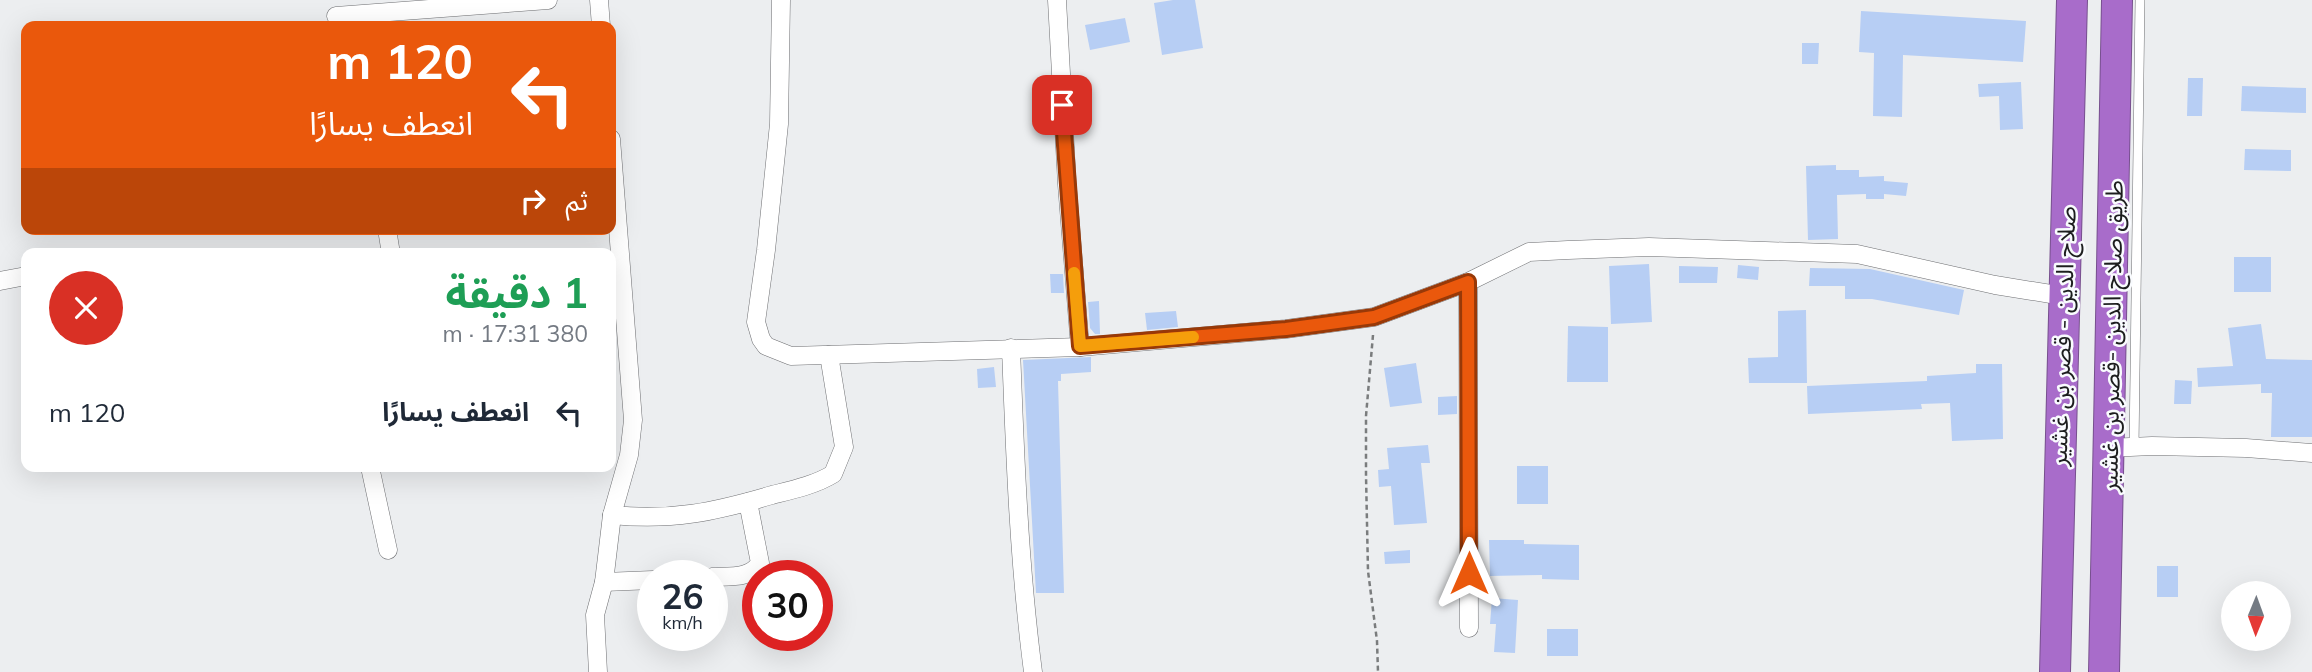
<!DOCTYPE html>
<html lang="ar">
<head>
<meta charset="utf-8">
<style>
  body { margin:0; font-family:Mulish,"Noto Sans Arabic",sans-serif; background:#f2f2f3; color:#1f2937; direction:rtl; height:100vh; display:flex; flex-direction:column; font-size:26px; white-space:nowrap }
  * { box-sizing:border-box; margin:0 }
  p { font-size:23px; color:#747a83 }
  .icon { flex:none; width:38px; height:38px; fill:none; stroke:currentColor; stroke-width:2; stroke-linecap:round; stroke-linejoin:round }
  .map { position:relative; flex:1; overflow:hidden; direction:ltr }
  .details { position:absolute; left:21px; top:248px; width:595px; height:224px; display:flex; flex-direction:column; background:#fff; border-radius:14px; box-shadow:0 7px 28px #0002; direction:rtl }
  .details>* { flex:none }
  .hud { position:absolute; left:21px; top:21px; width:595px; height:214px; border-radius:14px; box-shadow:0 7px 28px #0002; direction:rtl; background:#ea580c; color:#fff; overflow:hidden }
  .needle { width:46px; rotate:181deg }
  .fabs { position:absolute; left:2221px; top:581px; display:grid; gap:14px }
  .fabs a { display:grid; place-items:center; width:70px; height:70px; border-radius:50%; background:#fff; box-shadow:0 7px 28px #0002; font-size:35px }
  .speed { position:absolute; left:637px; top:560px; display:flex; gap:14px; font-size:35px; font-weight:700; text-align:center }
  .speed>* { display:grid; place-content:center; width:91px; height:91px; border-radius:50%; background:#fff; box-shadow:0 7px 28px #0002; line-height:1 }
  .speed small { font-size:18px; font-weight:400 }
  .speed .limit { border:10px solid #d22; background:#fff; color:#111 }
  .pin { position:absolute; display:grid; place-items:center; width:60px; height:60px; color:#fff; margin:-30px; border-radius:14px; box-shadow:0 4px 10px #0006 }
  .me { position:absolute; width:77px; margin:-38px; rotate:0deg; stroke-linejoin:round; filter:drop-shadow(0 0 5px #0008) }
  .turn { display:flex; align-items:center; gap:24px; height:147px; padding:0 28px; font-size:32px }
  .turn .icon { width:91px; height:91px; stroke-width:2.5 }
  .turn b { display:block; font-size:49px; line-height:60px }
  .then { display:flex; align-items:center; height:66px; padding:0 28px; background:#0003; gap:14px; font-size:26px }
  .round { display:grid; place-items:center; flex:none; width:74px; height:74px; border-radius:37px; background:#f2f2f3 }
  .overview { display:flex; align-items:center; justify-content:space-between; height:119px; padding:0 28px }
  h1 { font-size:42px; font-weight:700; line-height:52px; color:#1e9e55 }
  ul { padding:0; list-style:none }
  li { display:flex; align-items:center; gap:21px; height:91px; padding:0 28px }
  li div { flex:1 }
  li b { display:block; font-size:26px }
  li em { font-style:normal }
  .map>svg:first-child { display:block }
  .building { fill:#b7cef4 }
  .lines { fill:none; stroke-linecap:round; stroke-linejoin:round }
  .lane-casing { stroke:#6e6f72; stroke-width:10 }
  .street-casing { stroke:#6e6f72; stroke-width:19 }
  .highway-casing { stroke:#77508e; stroke-width:32 }
  .path { stroke:#7a7c7d; stroke-width:2.5; stroke-dasharray:5 3.5; stroke-linecap:butt }
  .lane { stroke:#fff; stroke-width:9 }
  .street { stroke:#fff; stroke-width:18 }
  .highway { stroke:#a86cca; stroke-width:30 }
  .route-casing { stroke:#983908; stroke-width:18 }
  .route { stroke:#ea580c; stroke-width:12 }
  .slow { stroke:#f59e0b; stroke-width:12 }
  .labels { text-anchor:middle; dominant-baseline:central; stroke-width:5; stroke-linejoin:round; paint-order:stroke }
  .street-label { font-size:24px; fill:#1c1d1e; stroke:#f9fbfe }
</style>
</head>
<body>
<div class="map">
<svg width="2312" height="672" viewBox="0 0 2312 672">
  <rect width="100%" height="100%" fill="#eceef0"/>
  <g class="building">
    <path d="M1173,0H1195L1203,48L1162,55L1154,3Z"/>
    <path d="M1861,11L2026,21L2023,62L1903,55L1902,117L1873,116L1874,53L1859,52Z"/>
    <path d="M1125,18L1130,42L1090,50L1085,25Z"/>
    <path d="M1802,43H1819L1818,64H1802Z"/>
    <path d="M2188,78H2203L2202,116H2187Z"/>
    <path d="M2021,82L2023,129L2000,130L1999,96L1979,97L1978,84Z"/>
    <path d="M2242,86L2306,88V113L2241,111Z"/>
    <path d="M2245,149L2291,150V171L2244,170Z"/>
    <path d="M1836,165V170H1859V177L1884,176V181L1908,183L1906,196L1884,194V199H1866V194L1837,195L1838,239L1808,240L1806,166Z"/>
    <rect x="2234" y="257" width="37" height="35"/>
    <path d="M1649,264L1652,322L1611,324L1609,266Z"/>
    <path d="M1738,265L1759,267L1758,280L1737,278Z"/>
    <path d="M1679,266L1718,267L1717,283H1679Z"/>
    <path d="M1810,268L1870,269L1964,290L1959,315L1872,299H1845V286H1809Z"/>
    <path d="M1050,274H1063L1064,293H1051Z"/>
    <path d="M1099,301L1100,334H1095L1090,328L1088,302Z"/>
    <path d="M1806,310L1807,383H1749L1748,358L1778,357V311Z"/>
    <path d="M1176,311L1178,327L1147,330L1145,313Z"/>
    <path d="M2261,324L2266,359L2312,360V437H2271L2272,393H2261V384L2198,387L2197,368L2233,366L2228,328Z"/>
    <path d="M1568,326L1608,327V382H1567Z"/>
    <path d="M1091,357V372L1061,374V381H1058L1064,593H1036L1023,360Z"/>
    <path d="M1416,363L1422,403L1390,407L1384,368Z"/>
    <path d="M1976,364H2002L2003,439L1952,441L1950,403L1921,404L1922,409L1808,414L1807,386L1927,381V376L1976,373Z"/>
    <path d="M994,367L996,387L978,388L977,369Z"/>
    <path d="M2175,380L2192,381L2191,404H2174Z"/>
    <path d="M1457,396V414L1438,415V397Z"/>
    <path d="M1428,445L1430,463H1421L1427,523L1394,525L1391,486L1379,487L1378,470L1389,469L1387,448Z"/>
    <rect x="1517" y="466" width="31" height="38"/>
    <path d="M1489,540H1524V544L1579,545V580L1542,579V575L1490,576Z"/>
    <path d="M1410,550V563L1385,564L1384,552Z"/>
    <rect x="2157" y="566" width="21" height="31"/>
    <path d="M1492,598L1518,600L1515,653L1494,652L1496,624H1490Z"/>
    <rect x="1547" y="629" width="31" height="27"/>
  </g>
  <g class="lines">
    <defs>
      <path id="lane" d="M2134,447L2140,0"/>
      <g id="street">
        <path d="M599,0L601,26"/>
        <path d="M781,0L779,124L766,250L756,322L761,339L766,346L791,356L1080,347L1286,329L1374,317L1468,282L1529,252L1568,250L1649,247L1857,254L1995,285L2063,296"/>
        <path d="M1057,0L1067,184L1080,347"/>
        <path d="M336,16L548,0"/>
        <path d="M611,139L633,420L629,455L612,515C672,521 714,512 772,495C792,490 815,485 833,474L844,447L829,355"/>
        <path d="M387,229L391,254"/>
        <path d="M0,281L26,276"/>
        <path d="M1468,282L1469,628"/>
        <path d="M1011,348C1015,457 1019,564 1033,672"/>
        <path d="M2108,448L2152,446L2246,448L2312,453"/>
        <path d="M370,467L388,550"/>
        <path d="M712,577C730,576 750,579 760,563L748,502"/>
        <path d="M604,582L653,580"/>
        <path d="M598,672L595,615L604,582L612,515"/>
      </g>
      <g id="highway">
        <path d="M2055,672L2072,0"/>
        <path d="M2104,672C2108,448 2114,224 2117,0"/>
      </g>
    </defs>
    <use href="#lane" class="lane-casing"/>
    <use href="#street" class="street-casing"/>
    <use href="#highway" class="highway-casing"/>
    <path class="path" d="M1373,335L1366,416V475L1368,571L1377,641L1378,672"/>
    <use href="#lane" class="lane"/>
    <use href="#street" class="street"/>
    <use href="#highway" class="highway"/>
  </g>
  <g class="lines">
    <defs>
      <path id="route" d="M1062,105L1080,346L1286,329L1374,317L1468,282L1469,573"/>
    </defs>
    <use href="#route" class="route-casing"/>
    <use href="#route" class="route"/>
    <path class="slow" d="M1074,273L1080,346L1193,337"/>
  </g>
  <g class="labels">
    <g class="street-label">
      <text transform="translate(2062 336) rotate(-88)">صلاح الدين - قصر بن غشير</text>
      <text transform="translate(2111 336) rotate(-89)">طريق صلاح الدين -قصر بن غشير</text>
    </g>
  </g>
</svg>
<div class="fabs">
<a><svg class="needle" viewBox="-14 -14 28 28"><path d="M0-13l5 13h-10z" fill="#e53935"/><path d="M0 13l5-13h-10z" fill="#747a83"/></svg></a>
</div>
<div class="speed"><div>26<small>km/h</small></div><div class="limit">30</div></div>
<div class="pin" style="left:1062px;top:105px;background:#d93025"><svg class="icon" aria-label="arrive" viewBox="0 0 24 24"><path d="M6 21V4h12l-3 4 3 4H6"/></svg></div>
<svg class="me" style="left:1469px;top:573px" viewBox="-20 -20 40 40"><path d="M0-17L14 15 0 8-14 15z" fill="#ea580c" stroke="#fff" stroke-width="4"/></svg>
<div class="hud">
<div class="turn"><svg class="icon" aria-label="left" viewBox="0 0 24 24"><path d="M17 20v-9H6M10 6l-5 5 5 5"/></svg><div><b>120 m</b>انعطف يسارًا</div></div>
<div class="then">ثم<svg class="icon" aria-label="right" viewBox="0 0 24 24"><path d="M7 20v-9h11M14 6l5 5-5 5"/></svg></div>
</div>
<section class="details">
<div class="overview"><div><h1>1 دقيقة</h1><p>380 m · 17:31</p></div><a class="round" style="background:#d93025;color:#fff"><svg class="icon" aria-label="close" viewBox="0 0 24 24"><path d="M6 6l12 12M18 6L6 18"/></svg></a></div>
<ul>
<li><svg class="icon" aria-label="left" viewBox="0 0 24 24"><path d="M17 20v-9H6M10 6l-5 5 5 5"/></svg><div><b>انعطف يسارًا</b></div><em>120 m</em></li>
</ul>
</section>
</div>
</body>
</html>
